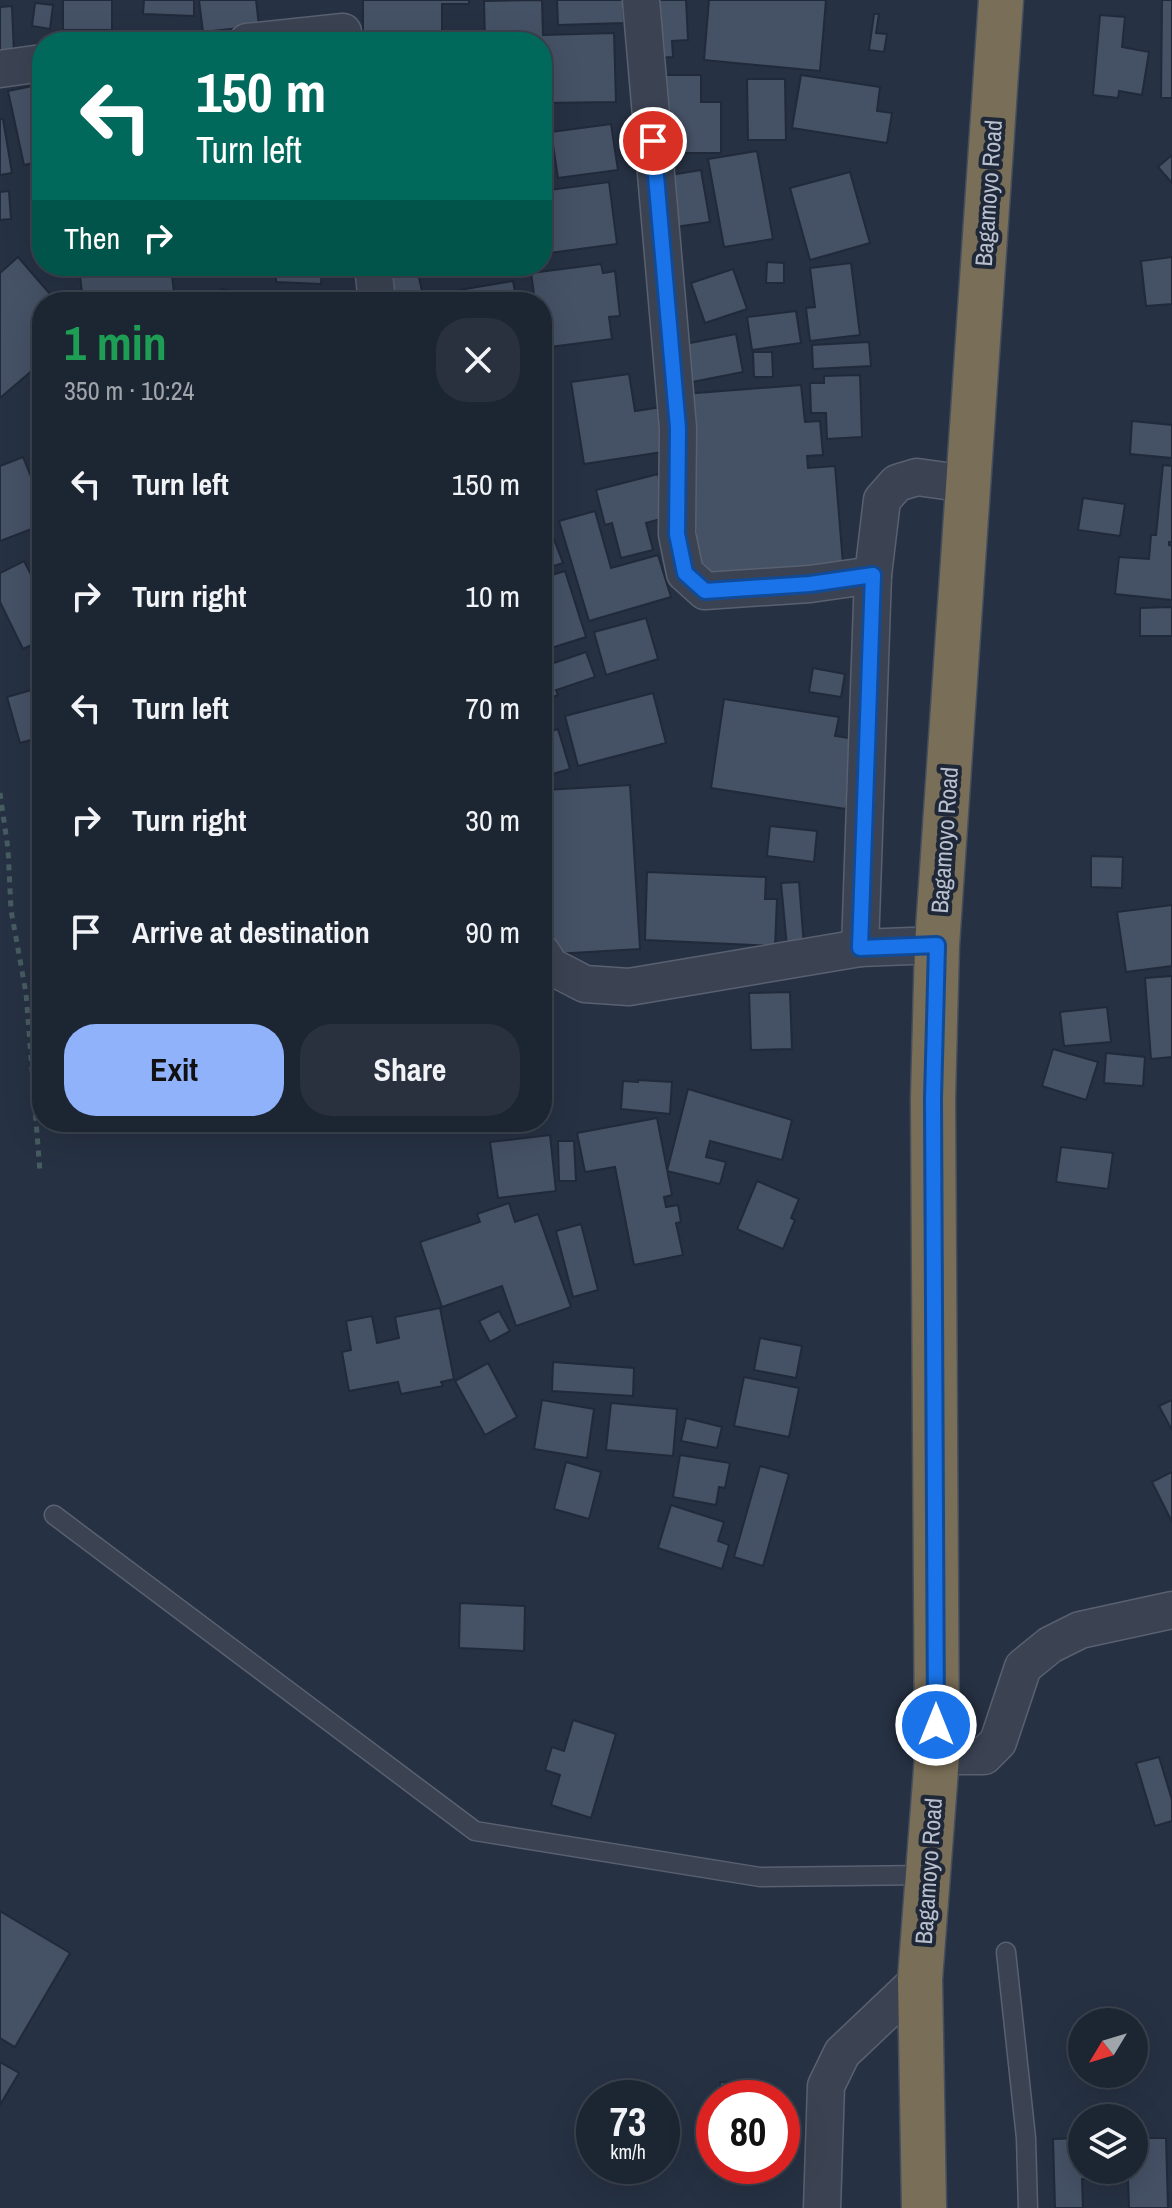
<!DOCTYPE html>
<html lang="en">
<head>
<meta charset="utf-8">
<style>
  body { margin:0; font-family:"Archivo Narrow",sans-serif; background:#29313e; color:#f1f3f6; height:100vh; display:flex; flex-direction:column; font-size:30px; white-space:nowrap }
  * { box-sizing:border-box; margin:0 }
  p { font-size:26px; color:#a0a5ac }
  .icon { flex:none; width:44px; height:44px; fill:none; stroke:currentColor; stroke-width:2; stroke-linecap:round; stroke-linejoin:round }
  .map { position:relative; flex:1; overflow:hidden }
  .drawer { position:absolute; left:32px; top:292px; width:520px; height:840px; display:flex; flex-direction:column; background:#1c2532; border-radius:32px; box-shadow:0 8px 32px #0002,0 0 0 2px #3a424d }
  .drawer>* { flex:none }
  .top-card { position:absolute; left:32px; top:32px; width:520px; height:244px; border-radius:32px; box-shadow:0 8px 32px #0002,0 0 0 2px #3a424d; background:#00695c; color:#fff; overflow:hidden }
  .needle { width:52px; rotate:232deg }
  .fabs { position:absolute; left:1068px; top:2008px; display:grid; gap:16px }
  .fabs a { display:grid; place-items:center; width:80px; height:80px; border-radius:50%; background:#1c2532; box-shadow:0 8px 32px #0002,0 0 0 2px #3a424d; font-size:40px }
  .speed { position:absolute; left:576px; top:2080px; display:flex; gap:16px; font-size:40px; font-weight:700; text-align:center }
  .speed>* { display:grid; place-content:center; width:104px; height:104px; border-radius:50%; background:#1c2532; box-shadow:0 8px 32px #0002,0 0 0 2px #3a424d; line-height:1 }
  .speed small { font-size:20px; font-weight:400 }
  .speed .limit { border:12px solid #d22; background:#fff; color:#111 }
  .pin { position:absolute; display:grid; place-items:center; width:68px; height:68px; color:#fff; margin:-34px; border:4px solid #fff; border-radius:50%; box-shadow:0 2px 8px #0007 }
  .me { position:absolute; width:88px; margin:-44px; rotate:0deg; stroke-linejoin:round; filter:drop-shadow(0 0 6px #0008) }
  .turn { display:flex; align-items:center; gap:28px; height:168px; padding:0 32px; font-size:36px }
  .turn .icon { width:104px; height:104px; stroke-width:2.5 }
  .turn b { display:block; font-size:56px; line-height:68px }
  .then { display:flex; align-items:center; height:76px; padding:0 32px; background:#0003; gap:16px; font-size:30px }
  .round { display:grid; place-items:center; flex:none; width:84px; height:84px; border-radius:32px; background:#29313e }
  .overview { display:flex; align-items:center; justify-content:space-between; height:136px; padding:0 32px }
  h1 { font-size:48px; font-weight:700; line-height:60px; color:#1e9e55 }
  .cta { display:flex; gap:16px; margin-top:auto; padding:16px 32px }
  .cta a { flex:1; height:92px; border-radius:32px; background:#8fb2fb; color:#111; font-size:32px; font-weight:700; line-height:92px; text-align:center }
  .cta a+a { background:#29313e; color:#f1f3f6 }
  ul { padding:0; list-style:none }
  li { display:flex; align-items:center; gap:24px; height:112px; padding:0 32px }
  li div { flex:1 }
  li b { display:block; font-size:30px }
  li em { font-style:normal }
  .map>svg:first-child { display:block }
  .building { fill:#455165; stroke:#212a3a; stroke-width:2 }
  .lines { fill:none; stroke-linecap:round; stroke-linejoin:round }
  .lane-casing { stroke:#596170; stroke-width:21 }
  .street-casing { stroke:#596170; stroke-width:39 }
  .highway-casing { stroke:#454e5d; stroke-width:47 }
  .path { stroke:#475c61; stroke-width:5; stroke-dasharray:6 6; stroke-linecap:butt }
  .lane { stroke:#3b4353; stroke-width:18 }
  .street { stroke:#3b4353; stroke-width:36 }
  .highway { stroke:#796e57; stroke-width:44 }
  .route-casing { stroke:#114b97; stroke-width:20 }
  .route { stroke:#1a73e8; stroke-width:14 }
  .labels { text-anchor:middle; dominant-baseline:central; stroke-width:8; stroke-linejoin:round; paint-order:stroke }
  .street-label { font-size:24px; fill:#b8bfcd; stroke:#1f2838 }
</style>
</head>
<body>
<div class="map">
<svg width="1172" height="2208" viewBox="0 0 1172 2208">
  <rect width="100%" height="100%" fill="#263143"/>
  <g class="building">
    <rect x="63" y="0" width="49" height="30"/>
    <path d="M144,0H194V16L143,14Z"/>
    <path d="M199,0H256L259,26L203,32Z"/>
    <path d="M363,0H469V4H442V42H363Z"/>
    <path d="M542,0L543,35L614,33L616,102L542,103V77L553,74L549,63L542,65V42H485L484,1Z"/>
    <path d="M557,0H623L624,23L558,25Z"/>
    <path d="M631,0H686L688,40L672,41L673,57L635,59Z"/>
    <path d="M709,0H826L820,71L704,60Z"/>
    <path d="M1162,0H1172V98H1161Z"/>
    <path d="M35,3L53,5L50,29L32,26Z"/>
    <path d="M12,6L14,55H0V7Z"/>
    <path d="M874,14H879L876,33L887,34L884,52L869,50Z"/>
    <path d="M1100,15L1125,17L1122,47L1149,52L1142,95L1119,91L1118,98L1093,95Z"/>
    <path d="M650,75H701V102H721V153H650Z"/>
    <path d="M801,75L880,87L877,111L892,113L887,143L792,128Z"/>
    <path d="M747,79H785L786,140H748Z"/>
    <path d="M42,84V161L24,165L8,91Z"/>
    <path d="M0,119H3L12,173L0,175Z"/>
    <path d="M611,124L618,170L558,178L551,132Z"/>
    <path d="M757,151L773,239L724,247L708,159Z"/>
    <path d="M1172,155V183L1158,167Z"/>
    <path d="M701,170L710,222L661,229L652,178Z"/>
    <path d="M850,172L870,243L810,260L790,188Z"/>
    <path d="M609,182L617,244L542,254V191Z"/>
    <path d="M9,191L11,219L0,220V192Z"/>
    <path d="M18,257L57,302H42V362L0,398V273Z"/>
    <path d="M1172,257V304L1146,306L1141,261Z"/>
    <path d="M767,262L784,263V283H766Z"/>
    <path d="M851,263L860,335L810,341L806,308L815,307L810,268Z"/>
    <path d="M601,264L603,273L615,271L620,316L609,317L612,339L542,348V302H535L531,273Z"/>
    <path d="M79,266H171L175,302H83Z"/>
    <path d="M276,266H322L321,284L276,282Z"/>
    <path d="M417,268L423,296L513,281L517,302H378L374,275Z"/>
    <path d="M733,269L747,309L705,323L691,283Z"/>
    <path d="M221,289L269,298L268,302H218Z"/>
    <path d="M275,298L345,301V302H275Z"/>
    <path d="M796,311L801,343L752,350L747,317Z"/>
    <path d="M736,334L743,372L687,383L680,345Z"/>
    <path d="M869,342L871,366L813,369L812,345Z"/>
    <path d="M753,352H772L773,377H754Z"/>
    <path d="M629,374L635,411L662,407L669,451L584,464L571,382Z"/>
    <path d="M860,375L862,437L827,439L826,413H811L810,383H824V376Z"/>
    <path d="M801,385L805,422L820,421L823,455L807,456L808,468L835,466L843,564L699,576L684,394Z"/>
    <path d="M1132,421L1172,425V458L1130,454Z"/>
    <path d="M23,457L42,504V525L0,541V466Z"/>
    <path d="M1163,465L1172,466V542H1169V545L1172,546V600L1115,594L1119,557L1149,559L1151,535H1156Z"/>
    <path d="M658,474L668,517L646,523L653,550L621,558L612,523L605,525L596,490Z"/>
    <path d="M1083,498L1125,504L1120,536L1078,530Z"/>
    <path d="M542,508L563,563L542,570Z"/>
    <path d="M595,511L611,568L658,555L671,597L589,621L559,521Z"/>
    <path d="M24,561L42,596V640L23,649L0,602V573Z"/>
    <path d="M565,571L586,637L548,649L542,632V578Z"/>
    <path d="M1172,607V636H1140V608Z"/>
    <path d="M646,618L658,659L606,675L594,632Z"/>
    <path d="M586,652L595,677L556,690L558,695L542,701V667Z"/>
    <path d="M813,668L845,674L841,697L809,692Z"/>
    <path d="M42,687V737L20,743L7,697Z"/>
    <path d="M653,693L666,743L578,766L565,716Z"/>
    <path d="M724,699L839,717L835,736L856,739L846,809L711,788Z"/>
    <path d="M558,729L570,769L542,777V734Z"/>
    <path d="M630,785L640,949L554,954L545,790Z"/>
    <path d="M770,826L817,831L814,862L767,856Z"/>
    <path d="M1091,856L1123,857L1122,888L1091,887Z"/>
    <path d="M647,872L766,877L765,899H777L775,946L645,940Z"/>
    <path d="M799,882L804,946L787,947L781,883Z"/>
    <path d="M1172,905V966L1126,972L1117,912Z"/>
    <path d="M1172,976V1057L1151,1059L1145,978Z"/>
    <path d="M790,992L792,1049L751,1050L749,993Z"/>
    <path d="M1107,1007L1111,1042L1064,1046L1060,1012Z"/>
    <path d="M1053,1049L1098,1062L1086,1100L1042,1086Z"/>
    <path d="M1106,1053L1145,1057L1143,1086L1104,1083Z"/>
    <path d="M638,1080L672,1082L670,1114L621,1109L623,1081L638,1082Z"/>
    <path d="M688,1089L792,1120L782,1160L710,1141L706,1157L726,1162L720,1184L667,1171Z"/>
    <path d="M657,1118L672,1195L664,1197L666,1207L678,1205L681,1222L676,1223L683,1255L634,1265L615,1167L585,1172L577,1133Z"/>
    <path d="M550,1135L556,1191L498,1198L490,1142Z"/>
    <path d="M558,1141H574L576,1181H559Z"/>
    <path d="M1061,1147L1113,1153L1108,1189L1056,1182Z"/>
    <path d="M757,1181L799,1199L791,1218L795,1220L783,1249L737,1229Z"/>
    <path d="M509,1203L515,1222L538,1214L571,1307L516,1326L502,1286L442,1307L420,1242L480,1222L477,1214Z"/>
    <path d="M581,1224L598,1290L573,1297L556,1231Z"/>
    <path d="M440,1308L454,1379L441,1382L443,1386L401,1394L398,1382L349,1391L342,1352L351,1350L346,1321L372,1316L377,1343L399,1338L395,1317Z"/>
    <path d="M499,1311L510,1331L490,1342L479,1321Z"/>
    <path d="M760,1338L802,1346L796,1378L754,1370Z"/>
    <path d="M553,1362L634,1368L633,1396L552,1391Z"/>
    <path d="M488,1363L517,1417L485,1435L455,1381Z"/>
    <path d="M744,1377L799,1388L789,1437L734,1426Z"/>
    <path d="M542,1400L594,1409L587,1458L534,1449Z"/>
    <path d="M1172,1400V1430L1159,1406Z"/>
    <path d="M611,1403L677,1409L673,1456L606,1450Z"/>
    <path d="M686,1418L722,1427L717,1448L681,1441Z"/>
    <path d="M680,1455L730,1463L725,1488L719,1487L716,1505L673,1497Z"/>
    <path d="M566,1462L601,1472L589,1519L554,1509Z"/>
    <path d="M760,1466L789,1474L763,1566L734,1557Z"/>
    <path d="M1172,1472V1522L1152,1482Z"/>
    <path d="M671,1505L724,1522L718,1541L729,1545L722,1569L658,1548Z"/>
    <path d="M460,1603L525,1606L524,1651L459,1648Z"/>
    <path d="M573,1720L616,1734L591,1818L551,1805L560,1775L545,1770L552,1747L564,1751Z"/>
    <path d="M1159,1757L1172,1800V1821L1155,1826L1136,1763Z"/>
    <path d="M0,1911L70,1953L15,2047L0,2038Z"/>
    <path d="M0,2062L19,2073L0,2105Z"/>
    <path d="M720,2082L750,2083L749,2098H720Z"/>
    <path d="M1082,2138V2170H1134V2138H1166L1168,2208H1129L1128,2179H1082L1083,2208H1055L1053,2139Z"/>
    <path d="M715,2166H758V2178L715,2176Z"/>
  </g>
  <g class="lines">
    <defs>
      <g id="lane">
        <path d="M54,1515L475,1831L760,1877L928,1875"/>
        <path d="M1006,1952L1026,2138L1028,2208"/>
      </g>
      <g id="street">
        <path d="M641,0L678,428L677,534L685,573L705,591L810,584L873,575L882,500L897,483L917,477L967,484"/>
        <path d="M247,42L343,32"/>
        <path d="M0,69L42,63"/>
        <path d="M373,266L377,302"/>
        <path d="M860,948L873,575"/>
        <path d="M542,953L550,966L585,984L629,987L860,948L937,945"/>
        <path d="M937,1756H984L998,1742L1023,1667L1050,1645L1080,1630L1172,1610"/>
        <path d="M822,2208L826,2086L842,2053L920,1979"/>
      </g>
      <path id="highway" d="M924,2208L920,1979L937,1756L933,1099L937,945L1001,0"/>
    </defs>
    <use href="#lane" class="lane-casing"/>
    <use href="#street" class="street-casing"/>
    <use href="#highway" class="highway-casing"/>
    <path class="path" d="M0,793L8,849L11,910L26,993L40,1172"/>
    <use href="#lane" class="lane"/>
    <use href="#street" class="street"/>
    <use href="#highway" class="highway"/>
  </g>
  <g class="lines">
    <defs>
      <path id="route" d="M653,141L678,428L677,534L685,573L705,591L810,584L873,575L860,948L937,945L933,1099L936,1725"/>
    </defs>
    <use href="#route" class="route-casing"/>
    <use href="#route" class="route"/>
  </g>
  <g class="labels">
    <g class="street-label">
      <text transform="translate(988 193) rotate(-86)">Bagamoyo Road</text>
      <text transform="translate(944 840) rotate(-86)">Bagamoyo Road</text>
      <text transform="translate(928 1871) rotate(-86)">Bagamoyo Road</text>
    </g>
  </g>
</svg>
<div class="fabs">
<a><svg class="needle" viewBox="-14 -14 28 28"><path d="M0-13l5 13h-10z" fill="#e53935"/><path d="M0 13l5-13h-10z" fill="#a0a5ac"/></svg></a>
<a><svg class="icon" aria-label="layers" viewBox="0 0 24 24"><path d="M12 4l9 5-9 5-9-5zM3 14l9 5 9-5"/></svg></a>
</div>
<div class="speed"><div>73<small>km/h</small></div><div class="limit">80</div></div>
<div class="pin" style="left:653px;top:141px;background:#d93025"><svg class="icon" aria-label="arrive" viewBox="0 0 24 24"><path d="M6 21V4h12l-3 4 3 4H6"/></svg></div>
<svg class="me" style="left:936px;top:1725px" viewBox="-20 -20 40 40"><circle r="17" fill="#1a73e8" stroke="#fff" stroke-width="3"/><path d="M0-11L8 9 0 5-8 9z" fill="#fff"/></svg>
<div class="top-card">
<div class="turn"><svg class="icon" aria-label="left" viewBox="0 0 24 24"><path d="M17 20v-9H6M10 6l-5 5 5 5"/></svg><div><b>150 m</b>Turn left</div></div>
<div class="then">Then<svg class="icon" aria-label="right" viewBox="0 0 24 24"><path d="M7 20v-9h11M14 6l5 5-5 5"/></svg></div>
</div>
<section class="drawer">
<div class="overview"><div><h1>1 min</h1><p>350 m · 10:24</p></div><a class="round"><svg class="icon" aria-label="close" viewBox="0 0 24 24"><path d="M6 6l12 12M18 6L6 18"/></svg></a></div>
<ul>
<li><svg class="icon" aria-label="left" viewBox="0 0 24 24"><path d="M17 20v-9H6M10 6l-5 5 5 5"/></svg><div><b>Turn left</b></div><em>150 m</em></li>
<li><svg class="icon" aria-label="right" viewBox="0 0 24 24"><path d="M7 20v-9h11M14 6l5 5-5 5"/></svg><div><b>Turn right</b></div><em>10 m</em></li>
<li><svg class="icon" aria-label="left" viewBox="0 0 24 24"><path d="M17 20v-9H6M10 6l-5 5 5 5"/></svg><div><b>Turn left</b></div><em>70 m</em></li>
<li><svg class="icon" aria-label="right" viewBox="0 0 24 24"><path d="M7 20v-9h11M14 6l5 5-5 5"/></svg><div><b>Turn right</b></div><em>30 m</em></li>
<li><svg class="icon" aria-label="arrive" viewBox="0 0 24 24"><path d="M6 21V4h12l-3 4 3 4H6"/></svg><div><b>Arrive at destination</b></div><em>90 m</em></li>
</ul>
<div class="cta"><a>Exit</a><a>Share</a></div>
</section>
</div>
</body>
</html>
